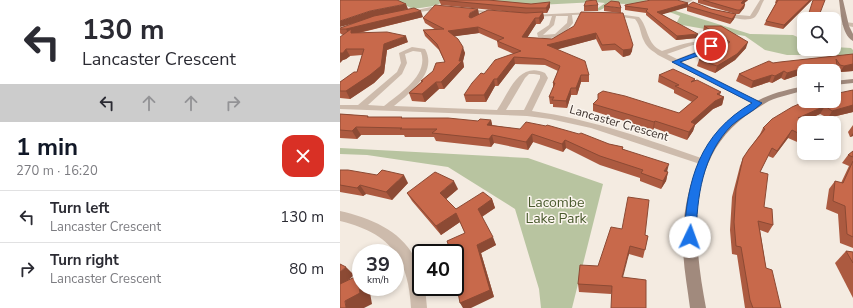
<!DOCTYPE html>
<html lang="en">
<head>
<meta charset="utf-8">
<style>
  body { margin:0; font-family:"Nunito Sans",sans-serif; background:#f7f7f7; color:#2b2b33; height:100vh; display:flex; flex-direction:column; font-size:15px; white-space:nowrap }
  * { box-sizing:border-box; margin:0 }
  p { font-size:13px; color:#7c7c81 }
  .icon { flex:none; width:22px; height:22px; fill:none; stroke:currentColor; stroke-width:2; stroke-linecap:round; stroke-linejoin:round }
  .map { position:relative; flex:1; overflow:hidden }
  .panel { display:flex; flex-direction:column; background:#fff; width:340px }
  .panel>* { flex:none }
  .banner { background:#fff; color:#2b2b33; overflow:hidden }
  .tools { position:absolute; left:457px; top:12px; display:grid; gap:8px }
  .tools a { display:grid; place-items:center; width:44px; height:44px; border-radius:8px; background:#fff; box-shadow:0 2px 6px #0003; font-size:20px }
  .speed { position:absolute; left:12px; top:244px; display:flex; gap:8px; font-size:20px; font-weight:700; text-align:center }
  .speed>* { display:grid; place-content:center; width:52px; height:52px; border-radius:50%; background:#fff; box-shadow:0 2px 6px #0003; line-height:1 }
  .speed small { font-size:10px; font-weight:400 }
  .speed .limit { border:2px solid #111; border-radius:6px; background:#fff; color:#111 }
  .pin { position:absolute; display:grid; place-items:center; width:34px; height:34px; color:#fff; margin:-17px; border:2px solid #fff; border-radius:50%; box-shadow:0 1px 4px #0007 }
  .me { position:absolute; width:44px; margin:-22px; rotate:3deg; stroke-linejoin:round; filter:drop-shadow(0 0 3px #0008) }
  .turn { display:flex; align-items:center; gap:14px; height:84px; padding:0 16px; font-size:18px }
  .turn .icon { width:52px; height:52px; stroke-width:2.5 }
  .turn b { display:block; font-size:28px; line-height:34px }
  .lanes { display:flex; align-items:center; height:38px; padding:0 16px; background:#0003; justify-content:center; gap:20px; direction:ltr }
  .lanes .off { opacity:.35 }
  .round { display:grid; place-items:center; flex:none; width:42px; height:42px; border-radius:12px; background:#f7f7f7 }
  .overview { display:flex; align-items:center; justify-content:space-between; height:68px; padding:0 16px }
  h1 { font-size:24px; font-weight:700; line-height:30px; color:#111827 }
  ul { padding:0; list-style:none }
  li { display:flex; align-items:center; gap:12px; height:52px; padding:0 16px; border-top:1px solid #e1e1e2 }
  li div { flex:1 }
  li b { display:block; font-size:15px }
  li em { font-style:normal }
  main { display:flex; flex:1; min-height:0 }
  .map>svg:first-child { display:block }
  .green { fill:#b8c4a0 }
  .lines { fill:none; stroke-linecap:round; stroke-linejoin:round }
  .street { fill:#cdbbac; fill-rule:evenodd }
  .secondary { fill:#a18a7d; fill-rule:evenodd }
  .wall { fill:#ac5a40 }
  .shaded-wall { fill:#8c4a34 }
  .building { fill:#c8694b; stroke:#8c4a34 }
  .route { fill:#1a73e8; stroke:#114b97 }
  .labels { text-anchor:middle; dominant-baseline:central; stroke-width:3; stroke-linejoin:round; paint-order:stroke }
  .street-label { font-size:12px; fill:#3b302b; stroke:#fbf5ee }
  .near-park-label { font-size:14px; fill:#4a5a2e; stroke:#fbf5ee }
</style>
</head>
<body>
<main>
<section class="panel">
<div class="banner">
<div class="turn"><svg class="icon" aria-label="left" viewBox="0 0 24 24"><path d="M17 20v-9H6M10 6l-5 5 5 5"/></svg><div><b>130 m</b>Lancaster Crescent</div></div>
<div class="lanes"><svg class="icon" aria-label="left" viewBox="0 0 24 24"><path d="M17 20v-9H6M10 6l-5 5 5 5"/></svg><svg class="icon off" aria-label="ahead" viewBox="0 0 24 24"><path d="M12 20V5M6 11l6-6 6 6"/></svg><svg class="icon off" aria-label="ahead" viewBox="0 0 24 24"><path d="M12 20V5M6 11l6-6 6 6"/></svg><svg class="icon off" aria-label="right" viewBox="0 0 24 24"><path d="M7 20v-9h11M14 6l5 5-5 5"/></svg></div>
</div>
<div class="overview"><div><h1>1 min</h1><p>270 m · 16:20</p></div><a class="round" style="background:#d93025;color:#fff"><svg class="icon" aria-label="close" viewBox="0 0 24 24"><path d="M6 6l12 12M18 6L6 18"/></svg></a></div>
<ul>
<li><svg class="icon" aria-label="left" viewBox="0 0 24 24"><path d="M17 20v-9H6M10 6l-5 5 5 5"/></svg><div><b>Turn left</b><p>Lancaster Crescent</p></div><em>130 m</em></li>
<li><svg class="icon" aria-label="right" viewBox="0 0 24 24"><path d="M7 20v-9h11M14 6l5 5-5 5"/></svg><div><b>Turn right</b><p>Lancaster Crescent</p></div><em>80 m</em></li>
</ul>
</section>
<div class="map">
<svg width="513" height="308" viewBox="0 0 513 308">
  <rect width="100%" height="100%" fill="#f4ebe1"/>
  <g class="green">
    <path d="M36,0H106C97,7 85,7 73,9L63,4Z"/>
    <path d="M136,0H306L307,2L410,34L453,35L464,40V49H494V47L511,48L513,50V55H447L425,50L405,36L336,24L340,16C319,8 297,3 274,4C267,4 262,12 254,11L265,3L256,2L198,5Z"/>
    <path d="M0,148L188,158L263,184L232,308H201L199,289L175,209L108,167L27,155L0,154Z"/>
  </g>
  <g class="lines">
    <g class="street">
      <path d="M338,0H353L348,3Z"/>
      <path d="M420,0H424C421,5 419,13 415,17C406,23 388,17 381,12L383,11L399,15L410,16Z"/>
      <path d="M91,7L108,8L65,14L63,13Z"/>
      <path d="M126,9L158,12L160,13L158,14L124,11Z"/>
      <path d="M254,12L256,14L232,15L233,23C224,35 213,41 198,37L197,33L209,25L212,16L190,17L188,16L190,15ZM216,16H228L227,23L215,34L203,35L214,25Z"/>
      <path d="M270,13L299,17C309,28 306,44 322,51C339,46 355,37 373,45L372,50L342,62L422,103L421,105H415L318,55C313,51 307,48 304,41C300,34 301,26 295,19L268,15ZM353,45H359L368,47L337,59L327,54Z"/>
      <path d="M505,22L513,23V27L503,25L502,24Z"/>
      <path d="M72,47L85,49C98,72 70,93 54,106L157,110C169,92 179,61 205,73L208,78L192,111C252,119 309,140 367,160L368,162L363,165L251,128L210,119L187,116L0,109V105H18L57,72L61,63L59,53ZM73,51L81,52C89,75 60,93 44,106L28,105L62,74L67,63L65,54ZM194,74L200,75V78L184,110H166L185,78L189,74Z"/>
      <path d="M0,211C40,220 81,240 81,287H85L87,308H71C68,257 50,233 0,221Z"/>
    </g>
    <g class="secondary">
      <path d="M499,0H503L509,26L513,34V41C501,34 501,12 499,0Z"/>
      <path d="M513,79V83L494,85V81Z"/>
      <path d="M464,86V90C453,94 440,96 429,101C424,104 418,108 413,111C344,154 353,239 366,308H350C347,284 342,260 343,235C345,178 368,123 423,98C436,92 451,89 464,86Z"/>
    </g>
  </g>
  <g class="wall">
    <path d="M99,0L191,4L210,7L207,13H203L204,18L200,24H196L187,38L212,39L280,13L264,11V6L281,8V13L292,51L290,55L283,57L275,50L262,51L256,39L217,49L249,75V82H241L237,95H231L227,108L213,107V104H210L209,97L213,88V83L218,71L205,65L175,64L158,86H155L146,102H126L124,95L144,74L174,54L158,47L157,41L139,33L114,36L125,53L123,61L124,67L104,89H99L85,102L72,101L69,93L81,82V81L105,62L99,50L85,36L83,30H96L85,23L83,18L172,12L101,5Z"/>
    <path d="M358,0H408L404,3L405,4L404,8L399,14H396L358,3Z"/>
    <path d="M436,0H472L443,29L424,25L426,21L436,3H435Z"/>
    <path d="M348,3V6L371,9L396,14L394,19L390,24L347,11V7L322,14L357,38L336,40L306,15V13L285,10V5Z"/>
    <path d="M258,5V11H244V6Z"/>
    <path d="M68,9L83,17L19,33L68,42L47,50L44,73L34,83L10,99L0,98V82L17,72L22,55L10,56L6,59L3,60V35L1,34L0,33V28Z"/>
    <path d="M364,26L406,48L395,60L375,73L357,66L359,60L384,46L363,32Z"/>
    <path d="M513,54V71L500,72H496L495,70L494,71H464V75H459L444,80L441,78L432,83L429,82L411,88L396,81L399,74L433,63Z"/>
    <path d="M319,75L355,79V81L381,92L380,95L384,97L382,105L373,109L355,125L353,131L347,140L314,128L313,130L253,111V104L258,100V94L339,113L352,102L334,93V90L318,82Z"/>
    <path d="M513,90V112L488,118L480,114L464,121V145L448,138L433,158L428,156L420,172L424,207L433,225L428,233L420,230L426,268L441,308H405L397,255L392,254L390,230L392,197L400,166L403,158L420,134L423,128Z"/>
    <path d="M0,114L28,116L29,117L138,121L151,120L152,125L269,144L283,147V149L328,172L326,181L321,189L300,181V178L260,165L226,148L223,152L193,142L188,150L154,143L151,147L96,141L94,137H65L64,135H21L17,139L0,138Z"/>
    <path d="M513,125V136L510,137L508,132Z"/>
    <path d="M513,151V248L500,243L498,214L486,209L489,189L495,181L501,183L509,166L502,163L508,155Z"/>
    <path d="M0,170L68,183L52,200L26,194L23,196L0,192Z"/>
    <path d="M118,189L106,199L116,209L152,199L155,208L142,217L156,245L141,253L154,297L117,267L125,233L120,222L101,235L72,201L67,193Z"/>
    <path d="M282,229L308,236L303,258L289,254L271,294L239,292L238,284L258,266Z"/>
    <path d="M506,251L513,252V298L495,263Z"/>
  </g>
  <g class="shaded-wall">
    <path d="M404,0H408L400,7L401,3Z"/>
    <path d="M470,0H472L443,29L444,25Z"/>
    <path d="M210,2V7L207,13L206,8Z"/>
    <path d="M348,3V7L317,16V12Z"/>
    <path d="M66,4L68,9L0,27V21L30,11Z"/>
    <path d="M405,4L404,8L399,14L400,10Z"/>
    <path d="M138,9L139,14L131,19L129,17L130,13Z"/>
    <path d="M81,11L83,17L9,35L6,29Z"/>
    <path d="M203,12L204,18L200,24L199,18Z"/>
    <path d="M396,14L394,19L390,24L392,19Z"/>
    <path d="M195,18L196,24L183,44L182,37Z"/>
    <path d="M138,27L139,33L110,37L108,31Z"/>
    <path d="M256,33V39L208,52L207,45Z"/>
    <path d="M358,34L357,38L336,40L337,36Z"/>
    <path d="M66,36L68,42L47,50L44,73L34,83L10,99L6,91L44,44Z"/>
    <path d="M408,42L406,48L395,60L375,73L377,66Z"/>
    <path d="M293,45L292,51L290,55L283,57V50Z"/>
    <path d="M123,47L125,53L123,61L124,67L104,89L101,82L119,61Z"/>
    <path d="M6,49L10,56L6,59L3,60L0,63V53Z"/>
    <path d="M174,57L175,64L158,86L157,79Z"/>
    <path d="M513,64V71L500,72L504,66Z"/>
    <path d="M463,68L459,75L444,80L447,73Z"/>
    <path d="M444,71L441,78L432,83L435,76Z"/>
    <path d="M241,75V82L237,95L236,88Z"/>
    <path d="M432,75L429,82L411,88L413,81Z"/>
    <path d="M154,79L155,86L146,102L144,95Z"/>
    <path d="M96,82L99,89L85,102L82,94Z"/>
    <path d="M231,88V95L227,108L226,101Z"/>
    <path d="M384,97L382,105L373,109L355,125L353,131L347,140L351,122L375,101Z"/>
    <path d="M513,105V112L488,118L492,111Z"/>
    <path d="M485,106L480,114L454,125L458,118Z"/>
    <path d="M151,120L153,128L147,125Z"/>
    <path d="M315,121L314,128L313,130L314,122Z"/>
    <path d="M16,127L21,135L17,139L12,131Z"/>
    <path d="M452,130L448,138L433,158L437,151Z"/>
    <path d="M513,133V136L510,137Z"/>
    <path d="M192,134L193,142L188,150L186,142Z"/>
    <path d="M152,135L154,143L151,147L149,139Z"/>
    <path d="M225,140L226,148L223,152L222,144Z"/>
    <path d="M329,164L327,172L324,171Z"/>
    <path d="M328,172L326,181L321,189L323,181Z"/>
    <path d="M64,175L68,183L52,200L46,192Z"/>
    <path d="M114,181L118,189L104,201L100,193Z"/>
    <path d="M20,185L26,194L23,196L17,188Z"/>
    <path d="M152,199L155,208L141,217L138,209Z"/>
    <path d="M116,213L120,222L101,235L96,226Z"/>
    <path d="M153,237L156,245L141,253L154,297L131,308H123L120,303L137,245Z"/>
    <path d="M290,246L289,254L281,285L282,277Z"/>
    <path d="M6,267L14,275L0,288V272Z"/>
    <path d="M17,276L21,280V287H29L32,304L24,308H6L5,301Z"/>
  </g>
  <g class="building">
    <path d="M0,0H57L66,4L30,11L0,21Z"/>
    <path d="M99,0H148L191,4L210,2L206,8H186Z"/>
    <path d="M256,0L258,5L244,6L246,1Z"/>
    <path d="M311,0H337L348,3L317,12L358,34L337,36L306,11L308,9L285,6V5Z"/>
    <path d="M363,0H404L401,3L405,4L400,10H397Z"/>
    <path d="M438,0H470L444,25L426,21Z"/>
    <path d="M473,0H485L480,13L483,14V19H467Z"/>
    <path d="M271,1L279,2L281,8L264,6Z"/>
    <path d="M353,2L371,9L396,14L392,19L347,6Z"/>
    <path d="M95,5L138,9L130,13L129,17L131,18L148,10L186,13L203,12L199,18H195L182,37L212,39L234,26L241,12L283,13L293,45L291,49L283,50L275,44L262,45L256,33L207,45L245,61L249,75H241L236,88H231L226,101L212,100L214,97H209L215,83H213L220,66L204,59L174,57L157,79H154L144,95H124L132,83L141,73L144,74L155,60L181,51L157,41L164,38L138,27L108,31L118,39L123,47L119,61H122L101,82H96L82,94L69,93L83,81H81L93,71L96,63L105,62L97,44L83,30L104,29L83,18Z"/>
    <path d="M74,8L81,11L6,29H0V28L34,16Z"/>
    <path d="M364,26H381L408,42L397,54L377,66L359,60L390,42Z"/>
    <path d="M11,29V33L47,32L66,36L44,44L41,66L30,75L6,91H0V82L14,72H17L24,49H6L3,53H0V37Z"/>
    <path d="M513,54V64L504,66L500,65L496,59L497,65L463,68L447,73L444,71L435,76L432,75L413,81L399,74L429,61L433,63L440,62Z"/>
    <path d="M333,69L355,79L351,82L357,80L381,92L377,94L384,97L375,101L351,122L355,124L349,132L315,121L314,122L253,104L258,99V94L263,91L285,96L339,113L358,97L335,86L339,85L319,75Z"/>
    <path d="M513,90V105L492,111L485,106L458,118L470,123H464V136L452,130L437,151L432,148L420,172L428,174L424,207L432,209L433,225L418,221L426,268L432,270L441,308H413L410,300L401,247L396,246L394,222L396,189L403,158L409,149L425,129L423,128L432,119L452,107L466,101H494V94Z"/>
    <path d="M0,114L28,116L27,117H62L61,118H108L138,121L140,119L151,120L147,125L180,129L186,122L206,126L207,125L239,134L241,133L269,144L283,147L282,149L329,164L324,171L328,172L323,181L301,173L303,170L260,156L225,140L222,144L192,134L186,142L152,135L149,139L92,133L97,129H60L62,128L16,127L12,131L0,130Z"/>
    <path d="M513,151V157L508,155Z"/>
    <path d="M513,161V237L507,234L505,206L493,201L495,181L503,183Z"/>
    <path d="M0,170H8L37,175L42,170L64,175L46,192L20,185L17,188L0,185Z"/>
    <path d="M95,172L114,181L100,193L116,209L143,192L152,199L138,209L153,237L137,245L150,290L120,303L115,277V268L117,267L115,262V253H111L107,241L125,233L116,213L96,226L67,193Z"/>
    <path d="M288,197L309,200L305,235L308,236L305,250L290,246L282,277L306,280V308H271L272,286L238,284L240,265L258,266L271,227L282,229Z"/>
    <path d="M506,251L513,252V263Z"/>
    <path d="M0,264L6,267L0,272Z"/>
    <path d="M17,276L20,293L5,301L6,308H0V284Z"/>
  </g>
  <path class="route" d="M369,45L374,46L372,51L340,62L422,103C413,112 401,117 392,125C362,155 357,197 356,237L354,241L350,242L345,241L344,237C347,180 359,134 412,103L332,62L368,48Z"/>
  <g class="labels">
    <g class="street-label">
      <text transform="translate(279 123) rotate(16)">Lancaster Crescent</text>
    </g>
    <g class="near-park-label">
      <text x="216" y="202">Lacombe<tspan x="216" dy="16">Lake Park</tspan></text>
    </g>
  </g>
</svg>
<div class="tools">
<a><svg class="icon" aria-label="search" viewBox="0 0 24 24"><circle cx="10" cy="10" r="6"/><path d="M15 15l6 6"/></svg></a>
<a>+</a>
<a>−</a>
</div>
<div class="speed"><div>39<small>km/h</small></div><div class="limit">40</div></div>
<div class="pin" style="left:371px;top:46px;background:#d93025"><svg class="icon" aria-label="arrive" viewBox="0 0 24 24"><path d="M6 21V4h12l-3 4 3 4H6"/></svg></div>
<svg class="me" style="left:350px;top:237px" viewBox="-20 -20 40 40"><circle r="19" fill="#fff"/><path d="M0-13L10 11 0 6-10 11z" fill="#1a73e8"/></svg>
</div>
</main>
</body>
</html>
